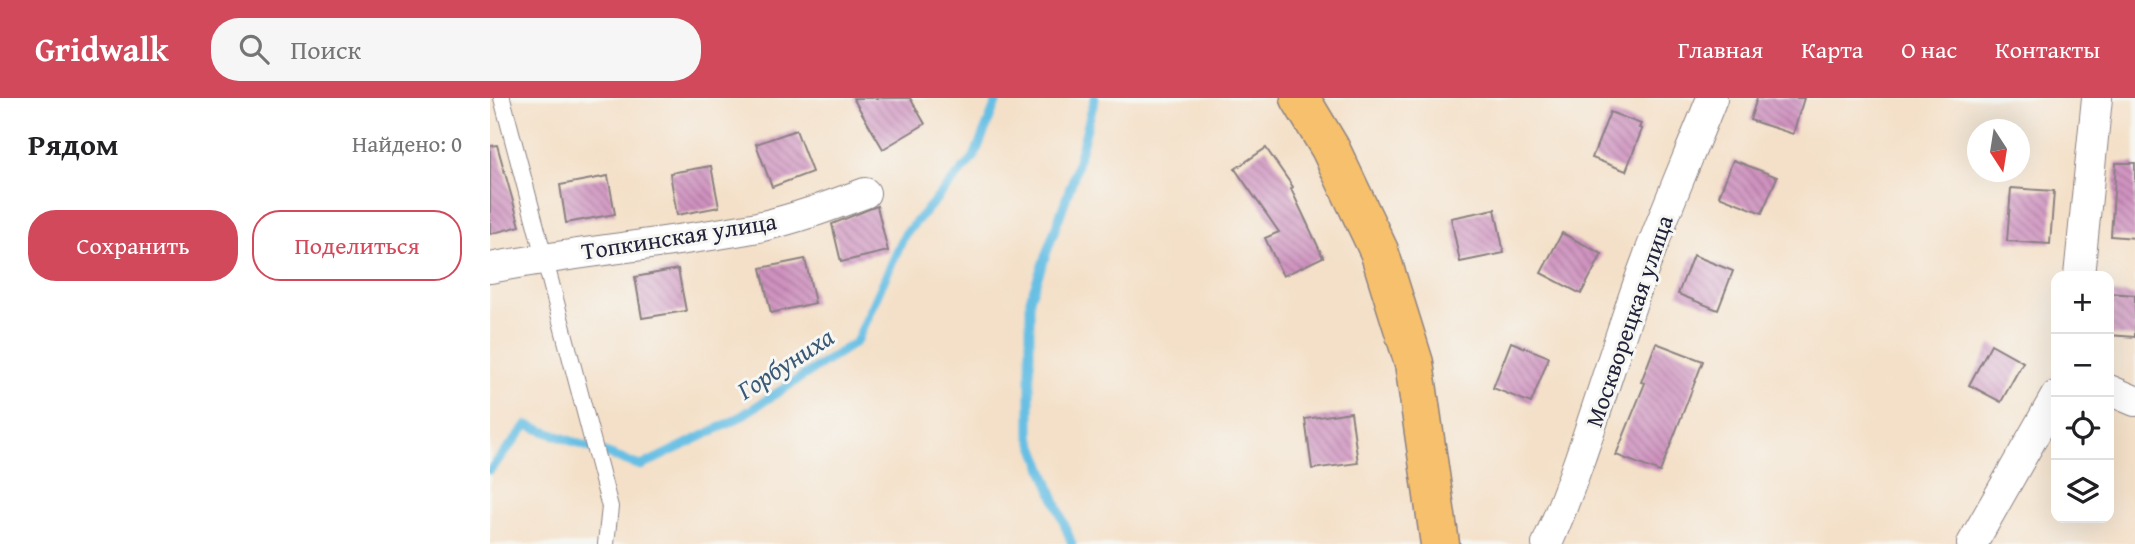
<!DOCTYPE html>
<html lang="ru">
<head>
<meta charset="utf-8">
<style>
  :root { --surface:#fff; --page:#f6f6f6; --text:#202124; --muted:#757577; --line:#e0e0e0; --accent:#d1495b }
  body { margin:0; font-family:"Gentium Book Plus",serif; background:var(--page); color:var(--text) }
  .controls { position:absolute; right:21px; bottom:21px; display:grid; overflow:hidden; border-radius:14px; box-shadow:0 7px 28px #0002 }
  .controls button { width:63px; height:63px; display:grid; place-items:center; padding:0; border:0; border-bottom:2px solid var(--line); background:var(--surface); color:var(--text); font:35px sans-serif }
  .compass { position:absolute; left:1477px; top:21px; width:63px; height:63px; border-radius:50%; background:var(--surface); box-shadow:0 7px 28px #0002; rotate:168deg }
  .list { margin:0; padding:0; list-style:none }
  h2 { display:flex; justify-content:space-between; align-items:center; height:91px; margin:0; padding:0 28px; font-size:30px }
  h2 small { font-size:23px; font-weight:400; color:var(--muted) }
  .actions { display:flex; gap:14px; padding:21px 28px }
  .actions a { flex:1; padding:16px 0; border:2px solid var(--accent); border-radius:28px; text-align:center; font-size:24px; color:var(--accent) }
  .actions .main { background:var(--accent); color:#fff }
  .icon { flex:none; width:38px; height:38px; fill:none; stroke:currentColor; stroke-width:2; stroke-linecap:round; stroke-linejoin:round }
  .map { position:relative; flex:none; width:1645px; height:446px; overflow:hidden }
  header { display:flex; align-items:center; gap:42px; box-sizing:border-box; height:98px; padding:0 35px; background:var(--accent); color:#fff }
  header strong { font-size:33px }
  nav { display:flex; gap:38px; margin-inline-start:auto; font-size:24px }
  .search { width:490px; height:63px; background:var(--page); display:flex; align-items:center; gap:18px; box-sizing:border-box; padding:0 24px; border-radius:28px; color:var(--muted); font-size:26px }
  main { display:flex }
  aside { flex:1; background:var(--surface) }
  .map>svg:first-child { display:block }
</style>
</head>
<body>
<header>
<strong>Gridwalk</strong>
<div class="search"><svg class="icon" aria-label="search" viewBox="0 0 24 24"><circle cx="10" cy="10" r="6"/><path d="M15 15l6 6"/></svg>Поиск</div>
<nav><a>Главная</a><a>Карта</a><a>О нас</a><a>Контакты</a></nav>
</header>
<main>
<aside>
<h2>Рядом<small>Найдено: 0</small></h2>
<ul class="list">
</ul>
<div class="actions"><a class="main">Сохранить</a><a>Поделиться</a></div>
</aside>
<div class="map">
<svg width="1645" height="446" viewBox="0 0 1645 446">
  <defs>
    <pattern id="building-back-hatch" width="6" height="6" patternUnits="userSpaceOnUse" patternTransform="scale(1.75)"><rect width="6" height="6" fill="#cf92bf"/><path d="M-1 5l2 2M0 0l6 6M5-1l2 2" fill="none" stroke="#a8779c"/></pattern>
  </defs>
  <rect width="100%" height="100%" fill="#f6f6f2"/>
  <filter id="ink" filterUnits="userSpaceOnUse"><feTurbulence type="fractalNoise" baseFrequency=".0143" numOctaves="2"/><feDisplacementMap in="SourceGraphic" scale="14" xChannelSelector="R" yChannelSelector="G"/><feConvolveMatrix kernelMatrix="1 2 1 2 8 2 1 2 1" color-interpolation-filters="sRGB"/></filter>
  <filter id="wash" filterUnits="userSpaceOnUse"><feTurbulence type="fractalNoise" baseFrequency=".00686" numOctaves="4" result="noise"/><feDisplacementMap in="SourceGraphic" scale="28" xChannelSelector="R" yChannelSelector="G"/><feGaussianBlur stdDeviation="1.57" result="paint"/><feColorMatrix in="noise" values="0 0 0 0 0 0 0 0 0 0 0 0 0 0 0 0 0 1.4 0 .05"/><feComposite in="paint" operator="in"/></filter>
  <g filter="url(#wash)">
    <rect width="100%" height="100%" fill="#f4e0c8"/>
    <g fill="none" stroke-linecap="round" stroke-linejoin="round">
      <g stroke="#67bfe4" stroke-width="9">
        <polyline points="0,372 37,327 151,368 245,322 366,244 415,136 484,59 508,0"/>
        <polyline points="582,446 540,337 540,201 583,81 605,0"/>
      </g>
    </g>
    <g id="blocks">
      <g fill="url(#building-back-hatch)">
        <polygon points="363,0 420,0 435,26 393,51"/>
        <polygon points="1267,0 1314,0 1303,36 1260,22"/>
        <polygon points="1120,14 1151,26 1149,30 1152,31 1136,73 1102,60"/>
        <polygon points="306,32 322,74 282,89 266,46"/>
        <polygon points="7,47 30,128 0,136 0,48"/>
        <polygon points="776,50 803,89 801,91 833,159 793,178 775,140 789,134 745,71"/>
        <polygon points="1243,62 1287,79 1272,115 1229,98"/>
        <polygon points="1626,65 1645,65 1645,140 1621,138"/>
        <polygon points="221,68 229,109 187,117 180,75"/>
        <polygon points="118,78 125,116 76,125 70,87"/>
        <polygon points="1521,90 1564,93 1560,146 1517,143"/>
        <polygon points="387,108 398,153 351,164 342,126"/>
        <polygon points="1005,111 1014,155 970,164 961,120"/>
        <polygon points="1072,135 1112,156 1091,196 1051,175"/>
        <polygon points="1203,157 1243,173 1228,212 1188,196"/>
        <polygon points="315,161 325,205 281,215 271,170"/>
        <polygon points="188,171 196,213 152,220 145,179"/>
        <polygon points="1619,195 1645,197 1645,239 1619,237"/>
        <polygon points="1021,244 1059,259 1041,305 1003,290"/>
        <polygon points="1166,245 1213,263 1170,374 1126,357 1155,285 1151,284"/>
        <polygon points="1501,246 1533,264 1511,304 1479,287"/>
        <polygon points="861,314 868,365 822,371 815,321"/>
      </g>
    </g>
  </g>
  <g filter="url(#ink)">
    <use href="#blocks" fill-opacity="0" stroke="#8b8182" stroke-width="2"/>
    <g fill="none" stroke-linecap="round" stroke-linejoin="round">
      <defs>
        <polyline id="service" points="12,0 120,409 116,446"/>
        <g id="minor">
          <path d="M0,170C89,153 179,146 268,129C305,121 340,108 375,95"/>
          <polyline points="1589,178 1607,0"/>
          <polyline points="1619,292 1645,303"/>
          <path d="M1057,446C1091,367 1114,285 1142,204C1165,135 1195,68 1222,0"/>
          <polyline points="1482,446 1566,298"/>
        </g>
        <polyline id="primary" points="810,0 840,50 889,153 924,265 950,446"/>
      </defs>
      <use href="#service" stroke="#8b8182" stroke-width="18"/>
      <use href="#minor" stroke="#8b8182" stroke-width="32"/>
      <use href="#primary" stroke="#8b8182" stroke-width="41"/>
      <use href="#service" stroke="#fff" stroke-width="16"/>
      <use href="#minor" stroke="#fff" stroke-width="30"/>
      <use href="#primary" stroke="#f7c06c" stroke-width="38"/>
    </g>
  </g>
  <g text-anchor="middle" dominant-baseline="central" stroke-width="6" stroke-linejoin="round" paint-order="stroke">
    <g font-size="24" fill="#22223b" stroke="#f6f6f2">
      <text transform="translate(189 138) rotate(-9)">Топкинская улица</text>
      <text transform="translate(1139 223) rotate(-71)">Москворецкая улица</text>
    </g>
    <g font-size="26" font-style="italic" fill="#3a5976" stroke="#f6f6f2">
      <text transform="translate(295 265) rotate(-33)">Горбуниха</text>
    </g>
  </g>
</svg>
<div class="controls">
<button>+</button>
<button>−</button>
<button><svg class="icon" aria-label="locate" viewBox="0 0 24 24"><circle cx="12" cy="12" r="6"/><path d="M12 2v4M12 18v4M2 12h4M18 12h4"/></svg></button>
<button><svg class="icon" aria-label="layers" viewBox="0 0 24 24"><path d="M12 4l9 5-9 5-9-5zM3 14l9 5 9-5"/></svg></button>
</div>
<svg class="compass" viewBox="-18 -18 36 36"><path d="M0-13l5 13h-10z" fill="#e53935"/><path d="M0 13l5-13h-10z" fill="#757577"/></svg>
</div>
</main>
</body>
</html>
